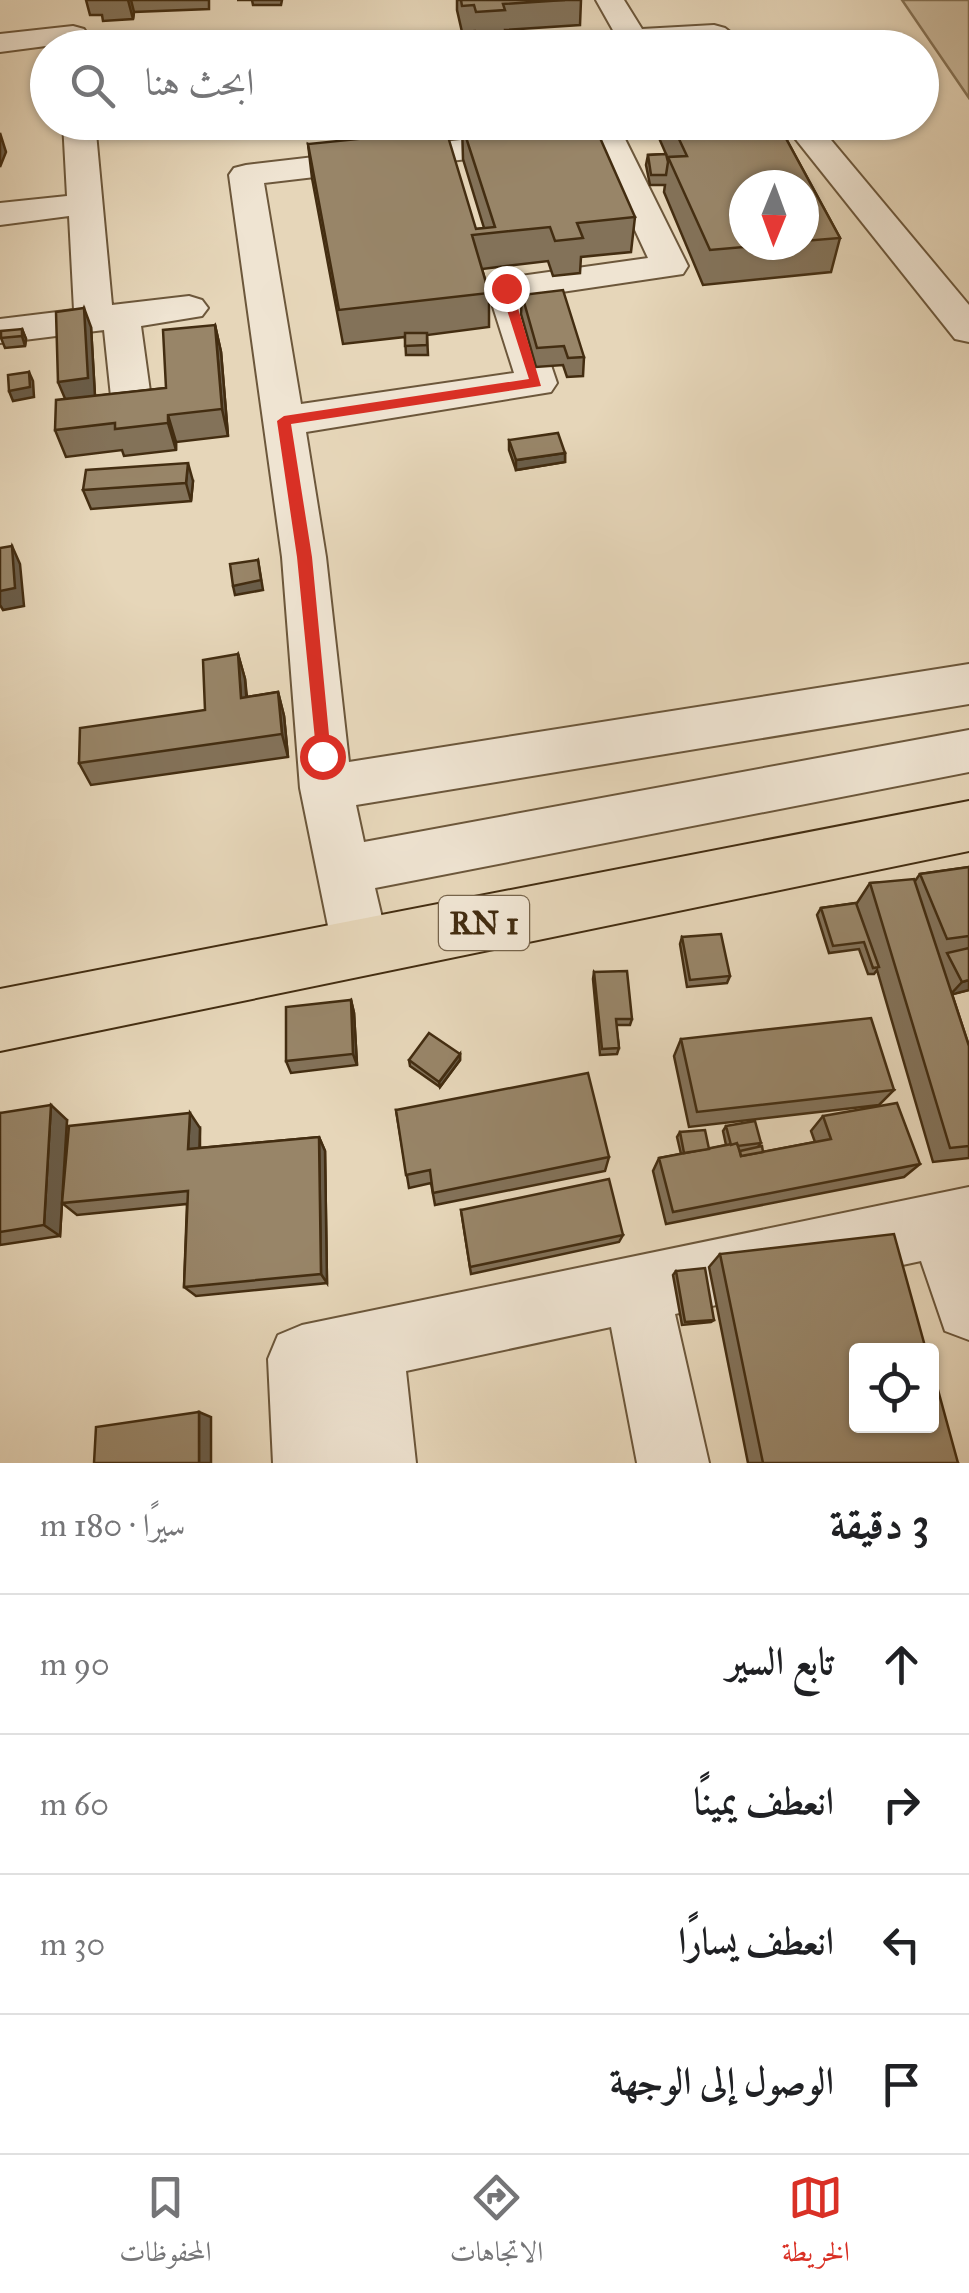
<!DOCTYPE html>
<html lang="ar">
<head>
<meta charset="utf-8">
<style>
  :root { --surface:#fff; --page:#f6f6f6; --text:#202124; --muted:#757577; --line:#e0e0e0; --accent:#d93025 }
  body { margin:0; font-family:"IM FELL Great Primer",Amiri,serif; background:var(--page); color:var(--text); direction:rtl }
  .controls { position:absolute; right:30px; bottom:30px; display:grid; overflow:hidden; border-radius:10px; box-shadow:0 2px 8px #0004 }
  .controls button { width:90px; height:90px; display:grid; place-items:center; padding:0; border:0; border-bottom:2px solid var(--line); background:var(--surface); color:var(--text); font:50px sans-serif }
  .compass { position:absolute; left:729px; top:170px; width:90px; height:90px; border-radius:50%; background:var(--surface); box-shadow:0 2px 8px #0004; rotate:181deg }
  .stop { position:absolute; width:30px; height:30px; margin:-22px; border:8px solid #d93025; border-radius:50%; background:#fff }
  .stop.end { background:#d93025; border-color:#fff; box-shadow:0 2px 10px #0008 }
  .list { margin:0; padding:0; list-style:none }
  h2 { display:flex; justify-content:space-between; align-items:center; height:130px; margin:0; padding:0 40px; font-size:42px }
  h2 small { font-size:32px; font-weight:400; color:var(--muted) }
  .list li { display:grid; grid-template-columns:65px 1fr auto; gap:30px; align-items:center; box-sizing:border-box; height:140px; padding:0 40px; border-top:2px solid var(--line) }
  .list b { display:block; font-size:38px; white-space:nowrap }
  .list em { font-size:32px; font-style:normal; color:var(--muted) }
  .icon { flex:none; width:55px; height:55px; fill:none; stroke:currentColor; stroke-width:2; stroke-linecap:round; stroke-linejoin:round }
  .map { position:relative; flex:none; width:969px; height:1463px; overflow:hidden; direction:ltr }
  .search { position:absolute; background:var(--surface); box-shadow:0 2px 8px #0004; left:30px; right:30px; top:30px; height:110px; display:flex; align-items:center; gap:25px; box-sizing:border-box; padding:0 35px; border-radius:55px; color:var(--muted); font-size:38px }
  .sheet { height:690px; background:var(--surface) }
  nav { display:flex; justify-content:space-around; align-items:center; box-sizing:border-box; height:140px; border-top:2px solid var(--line); background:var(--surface); font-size:28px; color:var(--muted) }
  nav a { display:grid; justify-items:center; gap:5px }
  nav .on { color:var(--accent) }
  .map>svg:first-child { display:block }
</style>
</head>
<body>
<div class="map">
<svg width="969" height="1463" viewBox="0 0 969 1463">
  <rect width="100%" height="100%" fill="#e6d6b9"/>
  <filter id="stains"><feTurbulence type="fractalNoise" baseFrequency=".002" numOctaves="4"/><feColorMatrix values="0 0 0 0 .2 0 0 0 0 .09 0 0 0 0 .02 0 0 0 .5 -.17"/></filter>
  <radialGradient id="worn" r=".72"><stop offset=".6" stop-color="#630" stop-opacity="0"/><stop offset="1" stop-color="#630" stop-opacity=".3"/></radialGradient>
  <polygon fill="#cab99c" stroke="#867356" stroke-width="2.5" points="902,0 969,0 969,98"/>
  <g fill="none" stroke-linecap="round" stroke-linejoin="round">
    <defs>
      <g id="minor">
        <polygon points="596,0 624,0 642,29 714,25 725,28 751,48 715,48 708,43 623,48"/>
        <polygon points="73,26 84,29 88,35 84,41 0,52 0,34"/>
        <polygon points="246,33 257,36 261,42 257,48 181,48 185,42"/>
        <polygon points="63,122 95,122 112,305 189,296 202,300 208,308 202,316 141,326 152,406 146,416 132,420 118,416 112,406 104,330 0,343 0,319 74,310 69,216 0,225 0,203 67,196"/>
        <polygon points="782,122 816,122 969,305 969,342 955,339"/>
        <path d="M606,123L618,126L622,133L688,266L683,274L528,297L557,383L551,392L306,432L326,557L349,762L969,664V704L356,805L364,842L969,730V772L375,888L384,926L376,944L356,952L336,944L328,926L300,788L282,557L229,175L234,168L246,165ZM595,144L648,258L493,280L487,288L514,373L301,404L264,183Z"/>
        <polygon points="969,1187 969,1340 945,1331 921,1261 675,1314 709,1463 637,1463 611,1327 406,1371 416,1463 273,1463 268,1359 278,1335 302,1325"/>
      </g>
      <polygon id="major" points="969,801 969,851 0,1051 0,989"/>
    </defs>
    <use href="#minor" stroke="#6c573b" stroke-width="4"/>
    <use href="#major" stroke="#432d11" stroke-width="4"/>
    <use href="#minor" fill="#efe4d2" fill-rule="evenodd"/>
    <use href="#major" fill="#e6d6b9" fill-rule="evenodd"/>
  </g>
  <g fill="#837259" stroke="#432d11" stroke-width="2.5" fill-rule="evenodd">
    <polygon points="86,0 209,0 209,9 134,12 133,19 103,21 102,15 90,15"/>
    <polygon points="237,0 282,0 281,5 253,5 252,0"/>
    <polygon points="457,0 581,0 580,25 505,30 505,37 476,38 475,31 462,32 457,10"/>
    <polygon points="397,122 415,122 415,129 398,130"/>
    <path d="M648,122H777L840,238L831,272L703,285L664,192L665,185H650L646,165L648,155L666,154L656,131L657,123L648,124ZM804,185V245H744Z"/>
    <polygon points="462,125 635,217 631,252 581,257 580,273 553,276 548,261 482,269 489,293 489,327 427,335 428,355 406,355 405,337 343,344 312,178 308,144 476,229 484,228 463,159"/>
    <polygon points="522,295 584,357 583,376 567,377 563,365 536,367 521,314"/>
    <polygon points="215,325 221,352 228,436 176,442 176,450 124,456 122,450 66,457 55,430 91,327 95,396 166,388"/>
    <polygon points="22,329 26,339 25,346 5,348 1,338"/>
    <polygon points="509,440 565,453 565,462 516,470 509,450"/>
    <polygon points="193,481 191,501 91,509 83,490"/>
    <polygon points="238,654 245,679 247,697 278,692 284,716 288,757 91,785 79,763 205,710"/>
    <polygon points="969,867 969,990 952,994 969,1046 969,1158 933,1162 877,970 874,974 868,974 859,949 829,953 817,915 821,908 857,903 870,883 915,881 920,874"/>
    <polygon points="682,937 730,976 727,983 687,987 680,944"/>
    <polygon points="594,972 632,1019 630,1025 616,1025 619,1048 617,1054 600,1055 593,979"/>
    <polygon points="351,1000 354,1013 357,1065 291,1073 286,1061"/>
    <polygon points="681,1039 894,1090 879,1105 689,1127 674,1056"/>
    <polygon points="460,1054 460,1060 440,1087 410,1066 409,1060"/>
    <polygon points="396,1110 609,1157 605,1171 435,1205 431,1183 409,1188"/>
    <polygon points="0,1113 67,1120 63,1189 200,1128 200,1148 319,1137 325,1151 327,1283 196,1296 184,1287 187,1204 77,1215 62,1203 60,1236 0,1245"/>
    <polygon points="823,1116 920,1164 904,1177 666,1224 653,1171 659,1158 681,1154 677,1137 680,1132 709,1149 726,1145 723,1131 726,1126 761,1143 758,1147 763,1152 815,1142 811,1131"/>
    <polygon points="461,1210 623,1235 619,1242 471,1274"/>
    <polygon points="720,1254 958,1463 748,1463 709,1267"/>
    <polygon points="676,1271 714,1320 711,1322 682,1325 673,1275"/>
  </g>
  <g fill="#6a5d49" stroke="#432d11" stroke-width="2.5">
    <polygon points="128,0 131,0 134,12 133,19"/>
    <polygon points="0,133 6,152 0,167"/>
    <polygon points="84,308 91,327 95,397 66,401 58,382"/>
    <polygon points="215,325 221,352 228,436 222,409"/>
    <polygon points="22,329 26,339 25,346 22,336"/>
    <polygon points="29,372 33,381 34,397 13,401 9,391"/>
    <polygon points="168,415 176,442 176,450 168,423"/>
    <polygon points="565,453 565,462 516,470 516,460"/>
    <polygon points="188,463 193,481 191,501 186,483"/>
    <polygon points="12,546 20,564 24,606 3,610 0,605 0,591"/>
    <polygon points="258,560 263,590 235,595 233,586"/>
    <polygon points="238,654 245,679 248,722 241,698"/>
    <polygon points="278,692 284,716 288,757 282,734"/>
    <polygon points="969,980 969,990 950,995 962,982"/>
    <polygon points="351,1000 354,1013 357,1065 353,1054"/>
    <polygon points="460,1054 460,1060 440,1087 439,1082"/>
    <polygon points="51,1105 67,1120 60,1236 44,1225"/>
    <polygon points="190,1113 200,1128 199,1162 188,1149"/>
    <polygon points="319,1137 325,1151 327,1283 321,1274"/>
    <polygon points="199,1412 211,1417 211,1463 199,1463"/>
  </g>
  <g fill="#988568" stroke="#432d11" stroke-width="2.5">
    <polygon points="461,0 565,0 503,4 505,10 476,12 474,5 462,6"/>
    <polygon points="490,122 593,122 635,217 577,223 583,238 555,241 550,227 472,235 489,293 339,310 308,144 446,130 476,229 495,227 462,125"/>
    <polygon points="671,122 777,122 840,238 804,241 804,185 744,185 744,245 766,245 710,250 668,157 687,156"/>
    <polygon points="666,154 668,162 666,175 651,175 648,155"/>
    <polygon points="563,290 584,357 568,358 564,346 537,348 522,295"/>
    <polygon points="84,308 88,378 58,382 56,312"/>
    <polygon points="215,325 222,409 168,415 168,423 115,429 115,423 55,430 56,400 166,388 163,330"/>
    <polygon points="22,329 22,336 1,338 1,331"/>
    <polygon points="405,333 427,333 427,345 405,346"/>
    <polygon points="29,372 30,387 9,391 8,375"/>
    <polygon points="558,433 565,453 516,460 509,440"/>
    <polygon points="188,463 186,483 83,490 86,470"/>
    <polygon points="12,546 15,588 0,591 0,548"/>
    <polygon points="258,560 261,580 233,586 230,564"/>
    <polygon points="238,654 241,698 278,692 282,734 79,763 80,728 205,710 203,660"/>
    <polygon points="969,867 969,936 947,939 920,874"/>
    <polygon points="914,879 969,1046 969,1146 950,1148 870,883"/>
    <polygon points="856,903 879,967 873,968 864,942 833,946 821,908"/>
    <polygon points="721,934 730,976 690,980 682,937"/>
    <polygon points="969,948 969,980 962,982 947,953"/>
    <polygon points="627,971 632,1019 616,1019 619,1048 602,1049 594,972"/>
    <polygon points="351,1000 353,1054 286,1061 286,1007"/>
    <polygon points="871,1018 894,1090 697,1112 681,1039"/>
    <polygon points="429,1033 460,1054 439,1082 409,1060"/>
    <polygon points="588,1073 609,1157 433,1193 430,1170 406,1175 396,1110"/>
    <polygon points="897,1103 920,1164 673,1212 659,1158 737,1143 741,1156 831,1139 823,1116"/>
    <polygon points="51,1105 44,1225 0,1232 0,1113"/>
    <polygon points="190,1113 188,1149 319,1137 321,1274 184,1287 188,1191 62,1203 69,1126"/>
    <polygon points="755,1121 761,1143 738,1146 737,1143 731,1145 726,1126"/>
    <polygon points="705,1130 709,1149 684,1153 680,1132"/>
    <polygon points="762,1146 763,1152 741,1156 740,1151"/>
    <polygon points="609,1179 623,1235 470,1267 461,1210"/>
    <polygon points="894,1234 926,1350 856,1350 856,1426 932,1426 932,1368 958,1463 763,1463 720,1254"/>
    <polygon points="705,1268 714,1320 685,1322 676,1271"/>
    <polygon points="199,1412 199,1463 94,1463 96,1427"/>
  </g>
  <polygon fill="#d93025" points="506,284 512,288 541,386 291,424 312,557 331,756 328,760 317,760 297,557 277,421 284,416 529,379 500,288"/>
  <g text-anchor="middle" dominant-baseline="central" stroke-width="9" stroke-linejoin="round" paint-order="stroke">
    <rect fill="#efe4d2" stroke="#77644b" stroke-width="2.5" x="439" y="896" width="90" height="54" rx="8"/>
    <g font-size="32" font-weight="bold" fill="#432d11">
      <text x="484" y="923">RN 1</text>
    </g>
  </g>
  <rect width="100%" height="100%" filter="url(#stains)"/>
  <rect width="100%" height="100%" fill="url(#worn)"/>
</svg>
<div class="controls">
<button><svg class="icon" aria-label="locate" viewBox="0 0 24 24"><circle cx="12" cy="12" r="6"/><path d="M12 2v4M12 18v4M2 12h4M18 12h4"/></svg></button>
</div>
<svg class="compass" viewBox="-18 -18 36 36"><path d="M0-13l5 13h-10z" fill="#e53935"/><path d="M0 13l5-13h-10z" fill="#757577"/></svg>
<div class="stop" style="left:322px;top:756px"></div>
<div class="stop end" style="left:506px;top:288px"></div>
<div class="search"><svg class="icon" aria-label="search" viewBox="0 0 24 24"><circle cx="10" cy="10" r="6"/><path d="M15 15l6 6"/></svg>ابحث هنا</div>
</div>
<section class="sheet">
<h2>3 دقيقة<small>سيرًا · 180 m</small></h2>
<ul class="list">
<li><svg class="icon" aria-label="ahead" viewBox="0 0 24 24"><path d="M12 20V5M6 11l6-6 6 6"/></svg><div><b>تابع السير</b></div><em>90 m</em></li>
<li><svg class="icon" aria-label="right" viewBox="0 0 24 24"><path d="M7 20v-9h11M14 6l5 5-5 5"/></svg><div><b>انعطف يمينًا</b></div><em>60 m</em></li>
<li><svg class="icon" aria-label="left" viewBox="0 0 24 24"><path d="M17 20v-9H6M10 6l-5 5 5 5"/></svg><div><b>انعطف يسارًا</b></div><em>30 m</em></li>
<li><svg class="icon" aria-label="arrive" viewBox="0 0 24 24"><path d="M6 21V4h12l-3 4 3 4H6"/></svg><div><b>الوصول إلى الوجهة</b></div></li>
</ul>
</section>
<nav>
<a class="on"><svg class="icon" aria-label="map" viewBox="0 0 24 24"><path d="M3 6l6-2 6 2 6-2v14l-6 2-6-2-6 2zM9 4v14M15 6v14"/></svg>الخريطة</a>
<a><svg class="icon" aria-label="directions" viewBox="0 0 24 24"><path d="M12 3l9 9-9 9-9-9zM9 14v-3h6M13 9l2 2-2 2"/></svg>الاتجاهات</a>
<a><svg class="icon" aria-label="saved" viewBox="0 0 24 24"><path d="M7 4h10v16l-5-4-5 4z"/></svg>المحفوظات</a>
</nav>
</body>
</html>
